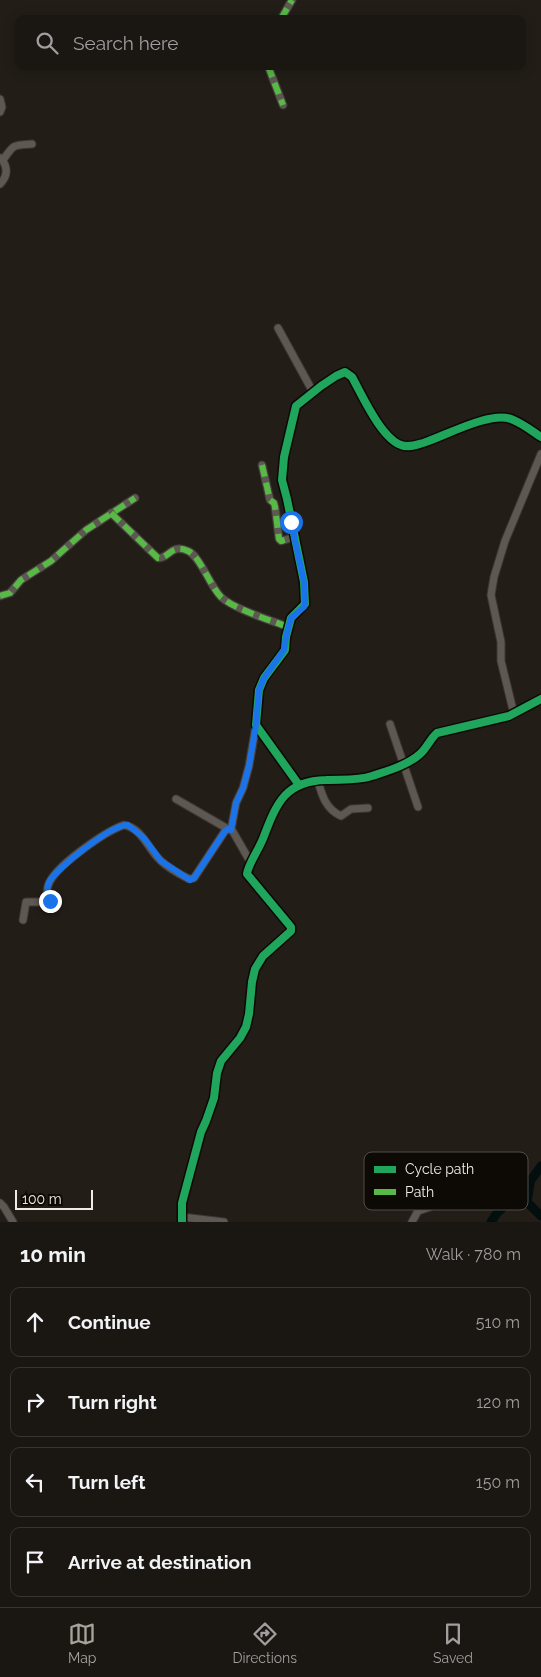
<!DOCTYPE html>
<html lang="en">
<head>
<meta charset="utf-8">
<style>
  :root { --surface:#1a1611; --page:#231f1a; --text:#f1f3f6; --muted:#9f9f9f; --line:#383531; --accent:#a9a39c }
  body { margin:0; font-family:Raleway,sans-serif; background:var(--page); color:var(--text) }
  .scale { position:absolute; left:15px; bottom:12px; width:78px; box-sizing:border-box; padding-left:5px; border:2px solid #f1ebe3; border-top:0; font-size:14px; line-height:18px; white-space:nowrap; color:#f1ebe3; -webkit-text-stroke:4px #0d0905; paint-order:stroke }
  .stop { position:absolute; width:15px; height:15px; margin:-11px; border:4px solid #1a73e8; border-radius:50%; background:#fff }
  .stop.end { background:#1a73e8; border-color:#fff; box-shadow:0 1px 5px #0008 }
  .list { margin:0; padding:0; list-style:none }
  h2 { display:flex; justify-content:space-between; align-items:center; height:65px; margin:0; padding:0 20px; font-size:21px }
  h2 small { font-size:16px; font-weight:400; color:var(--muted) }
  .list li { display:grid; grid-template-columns:32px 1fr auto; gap:15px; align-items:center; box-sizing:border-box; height:70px; margin:0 10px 10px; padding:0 10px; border:1px solid var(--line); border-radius:10px }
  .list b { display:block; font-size:19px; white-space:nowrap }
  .list em { font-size:16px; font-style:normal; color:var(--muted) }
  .icon { flex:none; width:28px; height:28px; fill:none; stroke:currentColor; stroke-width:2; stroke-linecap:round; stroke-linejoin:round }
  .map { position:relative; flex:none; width:541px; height:1222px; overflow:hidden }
  .search { position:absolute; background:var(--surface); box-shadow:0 2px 12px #0003; left:15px; right:15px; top:15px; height:55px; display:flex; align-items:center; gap:12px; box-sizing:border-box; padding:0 18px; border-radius:10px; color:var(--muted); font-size:19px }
  .sheet { height:385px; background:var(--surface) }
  nav { display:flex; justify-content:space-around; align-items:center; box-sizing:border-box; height:70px; border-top:1px solid var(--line); background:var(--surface); font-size:14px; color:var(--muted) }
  nav a { display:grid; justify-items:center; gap:2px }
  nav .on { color:var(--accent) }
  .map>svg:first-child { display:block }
</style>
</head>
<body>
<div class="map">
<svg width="541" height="1222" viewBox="0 0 541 1222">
  <rect width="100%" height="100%" fill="#221d17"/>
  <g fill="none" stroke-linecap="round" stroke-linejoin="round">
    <g stroke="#030e0e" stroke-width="9">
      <polyline points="530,1183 527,1202 541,1216"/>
      <polyline points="491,1222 497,1213 526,1187 541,1166"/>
    </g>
    <defs>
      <g id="minor">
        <polyline points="281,19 292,0"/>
        <polyline points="268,66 283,105"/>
        <polyline points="0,99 2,107 0,112"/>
        <path d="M3,160C14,144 13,145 32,144"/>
        <path d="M0,184C8,176 8,167 1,158"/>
        <polyline points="278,328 313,392"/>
        <polyline points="262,465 270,500 274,503 275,507 279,539 281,541 295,537"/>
        <path d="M111,513L158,558C169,559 171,543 188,551C200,556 210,586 221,597C234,609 270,620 288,627"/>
        <polyline points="0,596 10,593 21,580 51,561 86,530 135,498"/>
        <polyline points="514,714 501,661 501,642 491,595 494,577 505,541 541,454"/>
        <polyline points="390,724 418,807"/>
        <path d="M318,781C322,796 326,809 341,816L351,809L368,808"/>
        <path d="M299,785L256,725L259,690L264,678L285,650L286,637L291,618L305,604L304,582L287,499L282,480L284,457L296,406L321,386L336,376L345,372L352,377C362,395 381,438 401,445C408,448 416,445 423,443C445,436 490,411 511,419C522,423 532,431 541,437"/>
        <polyline points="176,799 228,829"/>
        <polyline points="231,830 236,803 243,788 249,766 256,725"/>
        <path d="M23,920L26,902H50C48,897 46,892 48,886C53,867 106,831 124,825C142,828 148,849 160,860C168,868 179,874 189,879L194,878L225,831L228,829L232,830L251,863"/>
        <polyline points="0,1203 4,1207 13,1222"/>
        <polyline points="182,1217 224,1222"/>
        <path d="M182,1222V1203L201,1132L206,1121L214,1098L217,1073L221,1061L240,1038L246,1027L249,1014L252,982L255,969L263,956L291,931V927L247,874C248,864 260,848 264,836C277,802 286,781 326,780C342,779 357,781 372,776C387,771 408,765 420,754C427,748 430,739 437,733L509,716L541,699"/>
        <polyline points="412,1222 418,1211 430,1207 437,1199 443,1195"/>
      </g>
    </defs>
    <use href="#minor" stroke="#3d3834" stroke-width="9"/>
    <use href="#minor" stroke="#5e5853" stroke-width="7"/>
    <g stroke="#58b947" stroke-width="6" stroke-dasharray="12 6" stroke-linecap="butt">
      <polyline points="281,19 292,0"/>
      <polyline points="268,66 283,105"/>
      <polyline points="262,465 270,500 274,503 275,507 279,539 281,541 295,537"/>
      <path d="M111,513L158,558C169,559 171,543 188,551C200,556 210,586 221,597C234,609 270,620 288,627"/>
      <polyline points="0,596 10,593 21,580 51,561 86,530 135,498"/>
    </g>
    <defs>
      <g id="cycleway">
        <path d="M299,785L256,725L259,690L264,678L285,650L286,637L291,618L305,604L304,582L287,499L282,480L284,457L296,406L321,386L336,376L345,372L352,377C362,395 381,438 401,445C408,448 416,445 423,443C445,436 490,411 511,419C522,423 532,431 541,437"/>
        <path d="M182,1222V1203L201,1132L206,1121L214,1098L217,1073L221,1061L240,1038L246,1027L249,1014L252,982L255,969L263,956L291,931V927L247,874C248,864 260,848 264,836C277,802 286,781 326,780C342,779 357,781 372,776C387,771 408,765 420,754C427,748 430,739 437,733L509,716L541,699"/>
      </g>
    </defs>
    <use href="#cycleway" stroke="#0d0905" stroke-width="11"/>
    <use href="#cycleway" stroke="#20a55d" stroke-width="8"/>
  </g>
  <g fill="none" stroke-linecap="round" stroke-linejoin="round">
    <path stroke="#1a73e8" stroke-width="6" d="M50,901C48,895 46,889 49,882C57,868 112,824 128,825L144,838L161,861L190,880L194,878L225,831L228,829L231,830L236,803L243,788L249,766L256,725L259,690L264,678L284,650L286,637L291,618L304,607L305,604L304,582L291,522"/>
  </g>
  <rect x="364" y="1152" width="164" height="58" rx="8" fill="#0d0905" stroke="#514d48" stroke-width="1"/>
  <rect x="374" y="1166" width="22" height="7" fill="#20a55d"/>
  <rect x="374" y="1189" width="22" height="6" fill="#58b947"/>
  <g font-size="14" fill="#f1ebe3">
    <text x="405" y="1174">Cycle path</text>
    <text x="405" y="1197">Path</text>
  </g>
</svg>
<div class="scale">100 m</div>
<div class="stop" style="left:291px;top:522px"></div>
<div class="stop end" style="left:50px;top:901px"></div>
<div class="search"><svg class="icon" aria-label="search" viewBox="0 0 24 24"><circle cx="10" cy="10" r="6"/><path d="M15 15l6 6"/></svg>Search here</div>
</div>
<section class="sheet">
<h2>10 min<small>Walk · 780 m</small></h2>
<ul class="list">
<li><svg class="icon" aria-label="ahead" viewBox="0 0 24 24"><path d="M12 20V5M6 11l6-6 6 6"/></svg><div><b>Continue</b></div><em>510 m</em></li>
<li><svg class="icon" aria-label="right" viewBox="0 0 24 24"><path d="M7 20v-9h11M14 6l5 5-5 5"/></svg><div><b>Turn right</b></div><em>120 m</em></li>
<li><svg class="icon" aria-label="left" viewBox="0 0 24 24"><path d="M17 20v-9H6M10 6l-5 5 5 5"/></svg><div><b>Turn left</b></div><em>150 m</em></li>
<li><svg class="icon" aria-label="arrive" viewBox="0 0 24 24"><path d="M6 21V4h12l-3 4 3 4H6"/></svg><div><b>Arrive at destination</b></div></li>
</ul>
</section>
<nav>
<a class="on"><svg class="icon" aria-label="map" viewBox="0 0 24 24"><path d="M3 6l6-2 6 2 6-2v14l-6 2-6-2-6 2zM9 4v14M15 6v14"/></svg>Map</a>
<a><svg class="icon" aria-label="directions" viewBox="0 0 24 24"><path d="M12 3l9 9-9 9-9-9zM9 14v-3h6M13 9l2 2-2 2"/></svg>Directions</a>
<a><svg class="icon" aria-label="saved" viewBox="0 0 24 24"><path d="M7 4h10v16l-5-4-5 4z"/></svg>Saved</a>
</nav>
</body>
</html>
